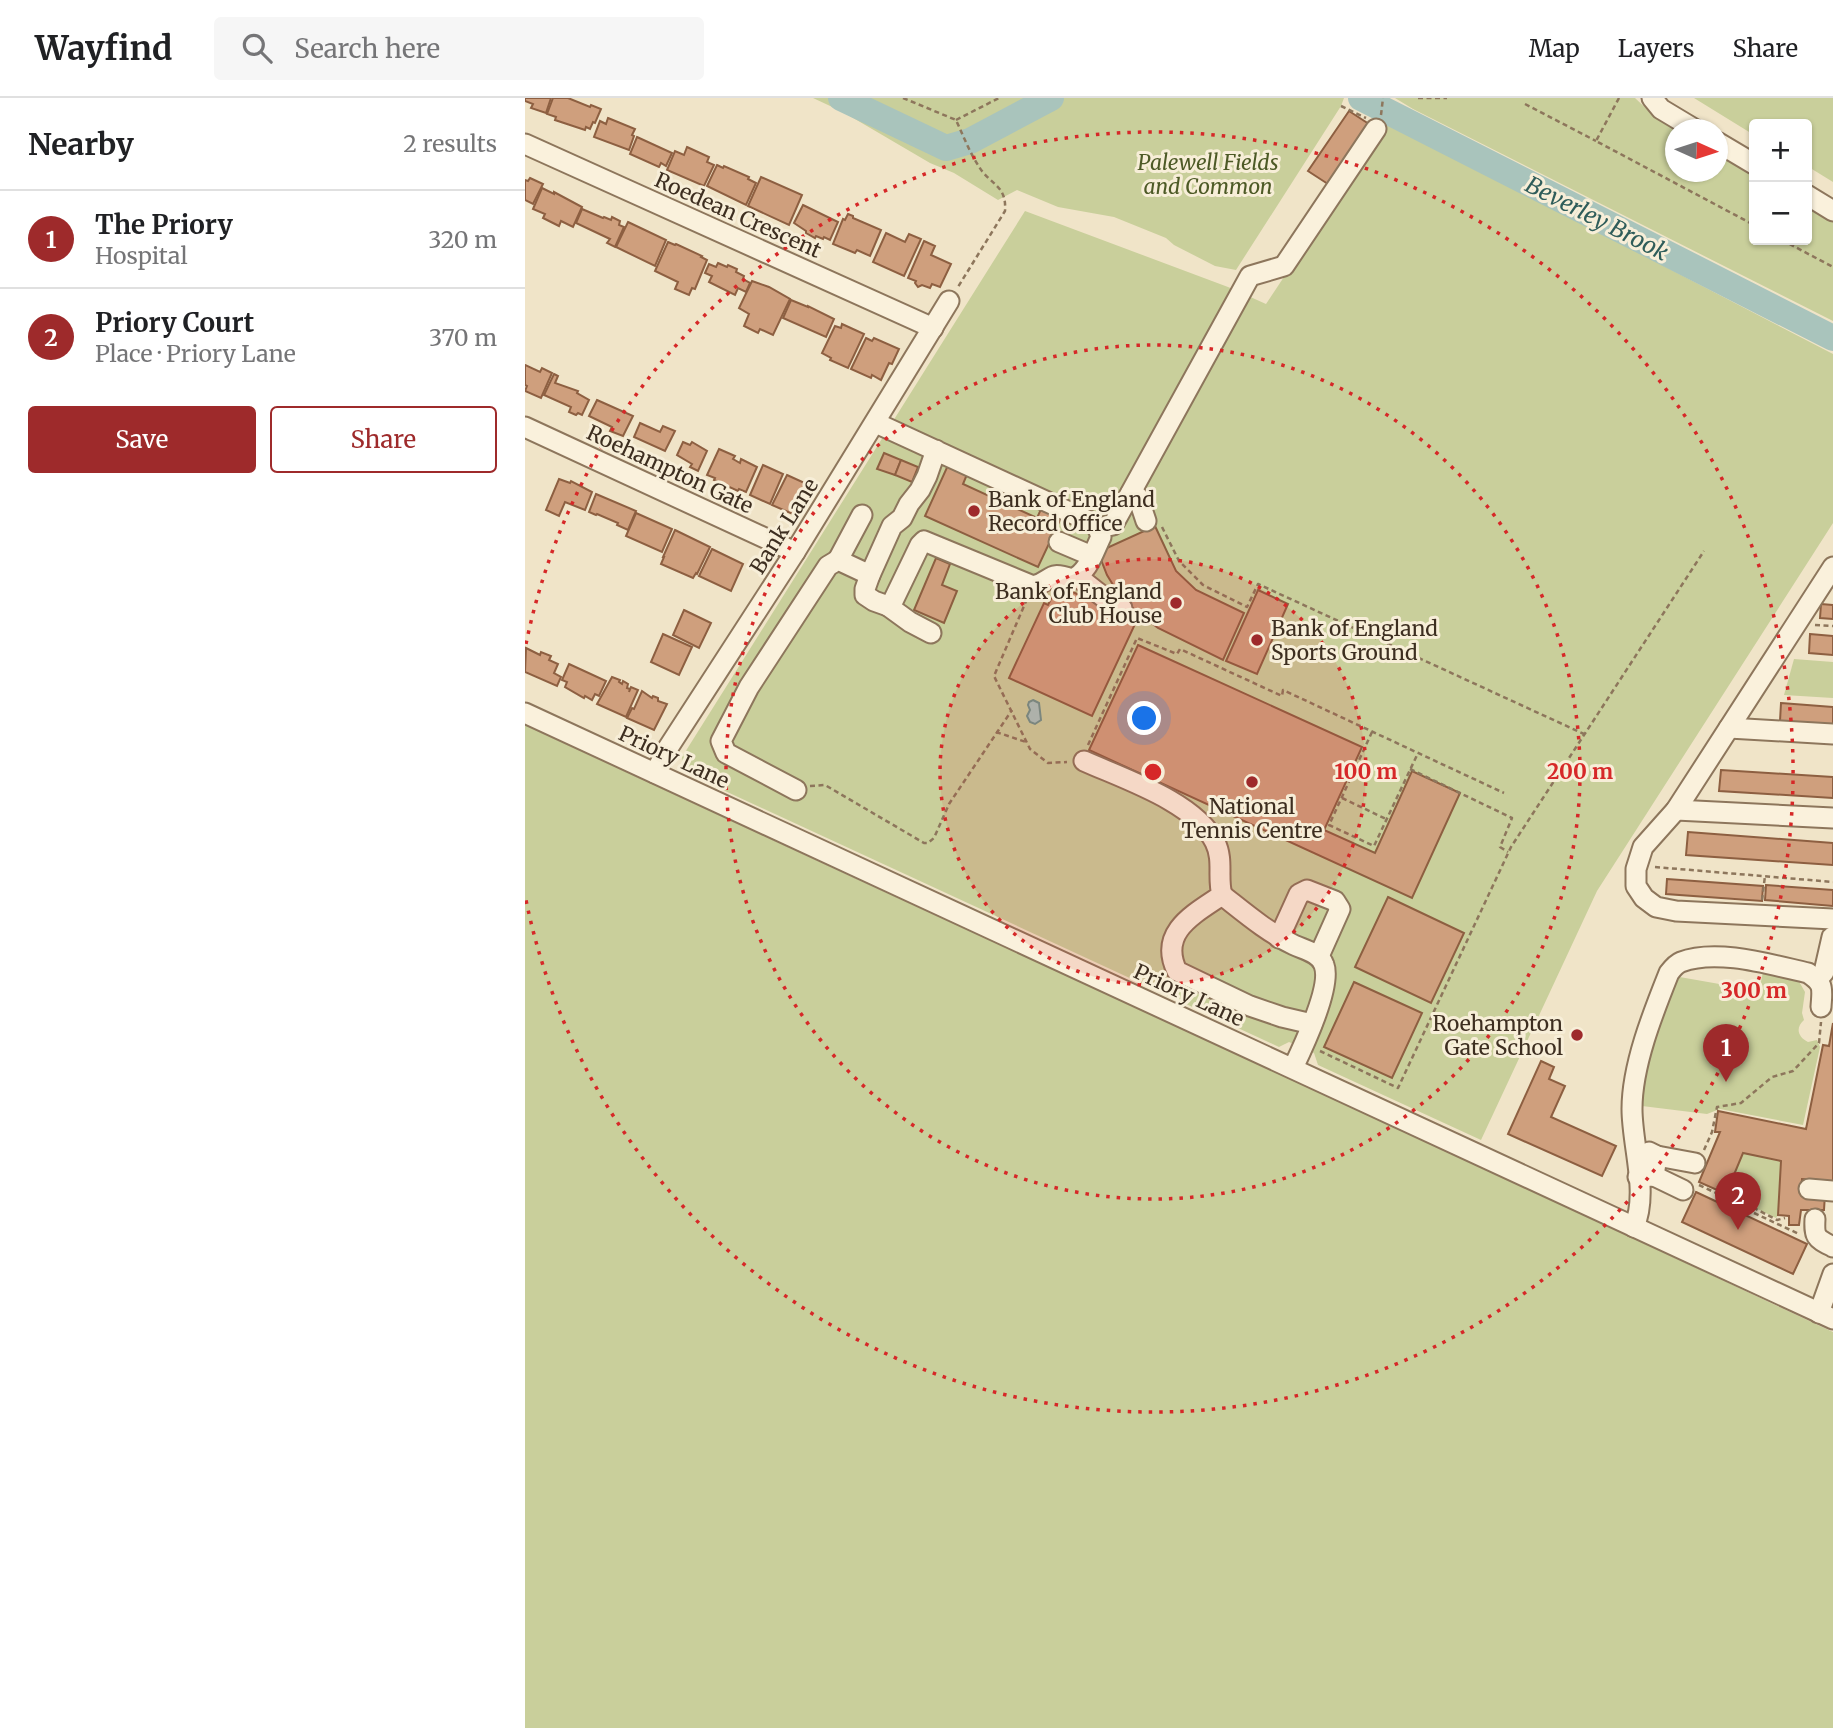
<!DOCTYPE html>
<html lang="en">
<head>
<meta charset="utf-8">
<style>
  :root { --surface:#fff; --page:#f6f6f6; --text:#202124; --muted:#757577; --line:#e0e0e0; --accent:#9e2a2b }
  body { margin:0; font-family:Merriweather,serif; background:var(--page); color:var(--text) }
  .controls { position:absolute; right:21px; top:21px; display:grid; overflow:hidden; border-radius:7px; box-shadow:0 2px 5px #0004 }
  .controls button { width:63px; height:63px; display:grid; place-items:center; padding:0; border:0; border-bottom:2px solid var(--line); background:var(--surface); color:var(--text); font:35px sans-serif }
  .compass { position:absolute; left:1140px; top:21px; width:63px; height:63px; border-radius:50%; background:var(--surface); box-shadow:0 2px 5px #0004; rotate:93deg }
  .you { position:absolute; left:620px; top:621px; width:24px; height:24px; margin:-18px; border:5px solid #fff; border-radius:50%; background:#1a73e8; box-shadow:0 0 0 10px #1a73e833 }
  .badge { display:grid; place-items:center; width:46px; height:46px; border-radius:50%; background:var(--accent); color:#fff; font-size:23px; font-weight:700 }
  .pin { position:absolute; translate:-50% -58px; filter:drop-shadow(0 2px 4px #0008) }
  .pin::after { content:''; position:absolute; top:37px; width:24px; height:21px; background:inherit; clip-path:polygon(0 0,100% 0,50% 100%) }
  .list { margin:0; padding:0; list-style:none }
  h2 { display:flex; justify-content:space-between; align-items:center; height:91px; margin:0; padding:0 28px; font-size:30px }
  h2 small { font-size:23px; font-weight:400; color:var(--muted) }
  .list li { display:grid; grid-template-columns:46px 1fr auto; gap:21px; align-items:center; box-sizing:border-box; height:98px; padding:0 28px; border-top:2px solid var(--line) }
  .list b { display:block; font-size:26px; white-space:nowrap }
  .list p { margin:0; font-size:23px; white-space:nowrap; color:var(--muted) }
  .list em { font-size:23px; font-style:normal; color:var(--muted) }
  .actions { display:flex; gap:14px; padding:21px 28px }
  .actions a { flex:1; padding:16px 0; border:2px solid var(--accent); border-radius:7px; text-align:center; font-size:24px; color:var(--accent) }
  .actions .main { background:var(--accent); color:#fff }
  .icon { flex:none; width:38px; height:38px; fill:none; stroke:currentColor; stroke-width:2; stroke-linecap:round; stroke-linejoin:round }
  .map { position:relative; flex:none; width:1308px; height:1630px; overflow:hidden }
  header { display:flex; align-items:center; gap:42px; box-sizing:border-box; height:98px; padding:0 35px; background:var(--surface); border-bottom:2px solid var(--line) }
  header strong { font-size:33px }
  nav { display:flex; gap:38px; margin-inline-start:auto; font-size:24px }
  .search { width:490px; height:63px; background:var(--page); display:flex; align-items:center; gap:18px; box-sizing:border-box; padding:0 24px; border-radius:7px; color:var(--muted); font-size:26px }
  main { display:flex }
  aside { flex:1; background:var(--surface) }
  .map>svg:first-child { display:block }
</style>
</head>
<body>
<header>
<strong>Wayfind</strong>
<div class="search"><svg class="icon" aria-label="search" viewBox="0 0 24 24"><circle cx="10" cy="10" r="6"/><path d="M15 15l6 6"/></svg>Search here</div>
<nav><a>Map</a><a>Layers</a><a>Share</a></nav>
</header>
<main>
<aside>
<h2>Nearby<small>2 results</small></h2>
<ul class="list">
<li><span class="badge">1</span><div><b>The Priory</b><p>Hospital</p></div><em>320 m</em></li>
<li><span class="badge">2</span><div><b>Priory Court</b><p>Place · Priory Lane</p></div><em>370 m</em></li>
</ul>
<div class="actions"><a class="main">Save</a><a>Share</a></div>
</aside>
<div class="map">
<svg width="1308" height="1630" viewBox="0 0 1308 1630">
  <rect width="100%" height="100%" fill="#f0e4c8"/>
  <g fill="#c9cf9b">
    <polygon points="288,0 819,0 816,8 711,172 690,168 649,147 641,140 589,119 533,109 492,92 473,102 429,75 405,65 318,14"/>
    <polygon points="870,0 1110,0 1129,18 1151,31 1150,74 1192,74 1193,56 1229,78 1229,142 1282,142 1282,109 1308,124 1308,223 888,11"/>
    <polygon points="1169,0 1308,0 1308,84 1282,68 1282,26 1229,26 1229,37"/>
    <polygon points="862,24 1308,256 1308,425 1072,793 956,1042 793,967 789,955 764,944 754,949 159,674 157,659 500,113 703,189 741,206"/>
    <polygon points="1269,561 1308,564 1308,600 1259,597"/>
    <polygon points="0,627 373,800 805,998 1308,1234 1308,1630 0,1630"/>
    <path d="M1238,874L1272,880L1280,894L1277,915L1279,922C1270,930 1273,939 1283,944L1292,942L1295,949L1278,1027L1195,1011L1182,1016L1117,1008C1109,962 1133,919 1149,878L1234,893Z"/>
    <polygon points="1218,1055 1256,1063 1253,1117 1251,1120 1201,1096"/>
  </g>
  <polygon fill="#a9c4bc" stroke="#6f938a" stroke-width="2" points="508,602 514,605 516,622 510,626 505,624 502,618 505,612 503,607 504,604"/>
  <g fill="none" stroke-linecap="round" stroke-linejoin="round">
    <g stroke="#a9c4bc" stroke-width="26">
      <polyline points="316,0 421,50 445,43 526,0"/>
      <polyline points="836,0 1308,240"/>
    </g>
  </g>
  <g fill="#cf9f7d" stroke="#8d5f41" stroke-width="2">
    <polygon points="0,0 26,0 21,15 6,10 8,6 0,3"/>
    <polygon points="28,0 43,0 65,9 66,7 76,11 70,25 68,24 65,31 61,29 60,32 30,22 31,19 22,16"/>
    <polygon points="824,13 847,28 806,88 783,73"/>
    <polygon points="83,20 110,31 107,37 109,38 104,52 69,39 75,23 81,26"/>
    <polygon points="112,39 147,55 141,68 136,65 134,69 105,56"/>
    <polygon points="162,49 184,59 182,64 189,67 179,88 142,72 150,53 159,57"/>
    <polygon points="192,67 198,70 199,68 224,79 223,81 231,85 221,107 182,88"/>
    <polygon points="236,79 277,97 264,127 223,108"/>
    <polygon points="5,80 18,86 8,106 0,102 0,82 3,83"/>
    <polygon points="17,90 29,96 29,94 57,109 48,129 36,123 34,128 18,120 20,116 8,111"/>
    <polygon points="278,107 313,124 305,142 299,139 298,141 291,138 290,140 281,135 281,133 269,125"/>
    <polygon points="57,111 78,120 79,119 86,122 87,119 95,123 94,127 99,129 90,149 82,145 85,141 51,125"/>
    <polygon points="323,116 328,118 328,120 356,132 345,158 332,152 330,155 308,146 318,121 320,122"/>
    <polygon points="103,124 141,142 130,168 91,149"/>
    <polygon points="361,135 380,144 384,136 396,141 379,178 348,164"/>
    <polygon points="399,143 410,148 406,157 426,166 415,189 407,186 405,190 397,187 393,189 390,185 391,183 383,180"/>
    <polygon points="143,144 150,147 151,146 177,158 176,159 182,162 170,191 167,190 164,197 150,191 153,184 130,173"/>
    <polygon points="193,165 202,169 203,167 212,171 211,174 219,178 218,181 225,185 221,194 213,190 210,197 184,184 187,178 180,175 184,166 191,169"/>
    <polygon points="227,183 244,189 265,201 248,237 235,231 233,235 219,228 224,216 214,210"/>
    <polygon points="266,202 283,209 283,208 309,221 301,239 258,220"/>
    <polygon points="317,226 339,236 323,270 305,262 306,260 297,255 310,228 316,230"/>
    <polygon points="341,240 347,243 349,240 374,251 367,266 364,265 356,282 347,277 346,280 326,271"/>
    <polygon points="0,267 15,274 17,270 27,275 16,300 0,293 2,288 0,287"/>
    <polygon points="29,276 33,278 30,285 53,293 52,295 64,302 57,317 53,315 51,317 44,314 46,309 19,297"/>
    <polygon points="72,302 108,318 98,338 85,333 87,329 64,318"/>
    <polygon points="115,325 135,334 138,328 150,333 140,353 109,339"/>
    <polygon points="158,344 165,347 167,344 182,353 173,373 165,369 167,366 152,357"/>
    <polygon points="194,351 210,358 208,361 215,365 216,361 232,369 221,394 214,391 213,393 189,382 190,380 182,377"/>
    <polygon points="359,355 376,362 370,377 352,371"/>
    <polygon points="376,362 393,369 387,384 370,377"/>
    <polygon points="424,365 443,374 438,386 512,420 517,409 537,418 513,469 400,418"/>
    <polygon points="238,367 258,376 245,406 225,397"/>
    <polygon points="262,377 284,387 270,417 247,407"/>
    <polygon points="34,381 45,385 46,383 67,394 60,412 40,404 34,418 21,412"/>
    <polygon points="71,396 111,413 103,432 92,427 93,425 72,416 71,417 64,414"/>
    <polygon points="111,415 147,431 137,454 101,438"/>
    <polygon points="630,428 651,473 671,492 719,515 698,562 633,530 613,515 593,495 582,477 573,454"/>
    <polygon points="150,432 185,449 172,476 171,475 168,480 136,466 139,459 138,459"/>
    <polygon points="187,451 218,466 206,493 174,478"/>
    <polygon points="411,460 425,466 417,487 432,493 419,525 389,512"/>
    <polygon points="533,487 611,524 567,618 484,580 519,505 523,507"/>
    <polygon points="733,492 763,506 732,576 701,563"/>
    <polygon points="1296,506 1308,507 1308,521 1295,520"/>
    <polygon points="159,512 186,525 174,550 148,537"/>
    <polygon points="138,536 167,549 154,577 126,564"/>
    <polygon points="1285,536 1308,538 1308,557 1284,555"/>
    <polygon points="613,547 837,649 799,732 850,755 887,673 935,695 887,800 564,652"/>
    <polygon points="1,550 15,557 16,554 26,558 24,562 33,566 29,575 36,579 32,588 0,574"/>
    <polygon points="44,566 81,583 74,598 70,596 67,602 60,598 59,600 40,589 42,584 37,582"/>
    <polygon points="87,579 95,582 94,584 97,586 98,583 103,586 102,590 105,591 104,594 106,589 113,592 101,619 72,606"/>
    <polygon points="117,593 127,600 128,598 133,600 133,603 142,606 129,632 102,620 107,610 109,611"/>
    <polygon points="1256,605 1308,609 1308,627 1255,623"/>
    <polygon points="1196,672 1308,679 1308,700 1194,693"/>
    <polygon points="1163,734 1308,745 1308,767 1161,757"/>
    <polygon points="1142,781 1238,788 1237,803 1141,796"/>
    <polygon points="1241,787 1308,792 1308,808 1240,802"/>
    <polygon points="863,799 939,835 906,905 830,869"/>
    <polygon points="829,884 897,915 867,980 799,949"/>
    <polygon points="1308,925 1308,1090 1292,1088 1293,1082 1277,1081 1276,1095 1300,1096 1299,1112 1276,1112 1274,1127 1264,1127 1264,1118 1253,1117 1256,1063 1218,1055 1201,1096 1174,1084 1195,1034 1190,1034 1193,1013 1281,1031 1298,947 1304,948"/>
    <polygon points="1016,963 1029,969 1024,981 1040,988 1026,1019 1091,1048 1077,1078 983,1036"/>
    <polygon points="1171,1094 1282,1146 1268,1176 1157,1124"/>
  </g>
  <g fill="none" stroke-linecap="round" stroke-linejoin="round">
    <defs>
      <g id="minor">
        <polyline points="1127,0 1136,11 1171,32"/>
        <polyline points="1192,44 1229,66"/>
        <polyline points="0,46 408,230"/>
        <polyline points="1282,97 1308,113"/>
        <path d="M351,325L566,424L573,430L576,439C569,453 563,475 547,481C521,472 529,483 508,488L399,443L395,447L368,503L363,508L349,503L340,497V491L345,477L367,428L377,420L384,406L395,392L402,378L411,352"/>
        <polyline points="0,329 270,454"/>
        <polyline points="606,395 613,399 621,423"/>
        <polyline points="573,430 588,427 725,178 759,168 851,31"/>
        <polyline points="534,444 567,458"/>
        <polyline points="313,462 337,417"/>
        <polyline points="1308,469 1151,712 1118,749 1111,771 1111,788 1119,800 1131,809 1151,813 1308,821"/>
        <polyline points="553,479 586,505 597,510"/>
        <polyline points="363,508 385,524 406,535"/>
        <polyline points="0,615 1308,1221"/>
        <polyline points="1204,630 1308,636"/>
        <path d="M559,663C599,681 670,704 690,744C699,762 692,780 697,797C669,816 633,834 652,873L725,908L757,919L787,926"/>
        <polyline points="130,675 143,650 270,454 424,203"/>
        <polyline points="271,692 201,655 196,643 224,589 303,468 313,462 345,477"/>
        <polyline points="1151,712 1308,720"/>
        <path d="M697,797C720,815 742,834 769,847C780,852 795,855 799,867C807,888 778,949 768,970"/>
        <polyline points="754,840 774,796 782,792 810,803 815,811 794,858"/>
        <polyline points="1293,881 1299,874 1307,839"/>
        <polyline points="1124,1054 1132,1058 1170,1065"/>
        <polyline points="1129,1078 1158,1092"/>
        <polyline points="1113,1079 1129,1078 1132,1058"/>
        <polyline points="1284,1091 1308,1093"/>
        <path d="M1290,1121C1289,1140 1291,1140 1308,1149"/>
        <path d="M1109,1129C1124,1095 1107,1048 1107,1011C1107,967 1128,915 1144,875C1147,871 1151,866 1156,864C1192,850 1247,867 1283,875C1300,886 1297,891 1296,909"/>
        <polyline points="1294,1215 1308,1176"/>
      </g>
    </defs>
    <use href="#minor" stroke="#8d765c" stroke-width="23"/>
    <g stroke="#8d765c" stroke-width="2.5" stroke-dasharray="5 3.5" stroke-linecap="butt">
      <path d="M378,0L431,22C438,37 444,53 453,67C464,87 482,86 480,113L433,189"/>
      <polyline points="893,0 922,0"/>
      <polyline points="1094,0 1071,43 1229,127"/>
      <polyline points="1000,6 1071,43"/>
      <polyline points="816,8 841,20"/>
      <polyline points="856,17 858,0"/>
      <polyline points="431,22 474,0"/>
      <polyline points="1257,142 1308,169"/>
      <polyline points="637,429 654,463 678,487 722,509 733,486 1059,636"/>
      <polyline points="502,501 469,578 505,651 523,665 542,664"/>
      <polyline points="1290,527 1308,528"/>
      <polyline points="471,634 501,644"/>
      <polyline points="847,634 804,727 849,748 893,655"/>
      <polyline points="563,647 612,540 652,556 655,551 757,598 758,592 979,695"/>
      <polyline points="885,671 987,720 975,749 983,754"/>
      <polyline points="285,688 300,687 399,745 403,745 409,740 424,706 487,612"/>
      <polyline points="817,700 861,721"/>
      <polyline points="1130,769 1308,784"/>
      <polyline points="1237,802 1240,778"/>
      <polyline points="795,953 873,990 986,749 1179,453"/>
      <polyline points="1179,1052 1187,1034 1192,1009 1216,1005 1247,979 1268,973 1294,945 1296,924"/>
      <polyline points="1174,1087 1225,1111 1229,1110 1252,1122 1260,1120"/>
      <polyline points="1229,1115 1274,1136"/>
    </g>
    <use href="#minor" stroke="#faf1dc" stroke-width="19"/>
  </g>
  <circle cx="628" cy="674" r="213" fill="#d62828" fill-opacity=".12"/>
  <g fill="none" stroke="#d62828" stroke-width="3.5" stroke-dasharray="3.5 7">
    <circle cx="628" cy="674" r="213"/>
    <circle cx="628" cy="674" r="427"/>
    <path d="M1 546A640 640 0 1 1 1 802"/>
  </g>
  <g fill="#9e2a2b" stroke="#f7eed8" stroke-width="2.5">
    <circle cx="449" cy="413" r="7"/>
    <circle cx="651" cy="505" r="7"/>
    <circle cx="732" cy="542" r="7"/>
    <circle cx="727" cy="684" r="7"/>
    <circle cx="1052" cy="937" r="7"/>
  </g>
  <g text-anchor="middle" dominant-baseline="central" stroke-width="6" stroke-linejoin="round" paint-order="stroke">
    <g font-size="21" font-style="italic" fill="#4d5a26" stroke="#f7eed8">
      <text x="683" y="64">Palewell Fields<tspan x="683" dy="24">and Common</tspan></text>
    </g>
    <g font-size="21" fill="#3d2e20" stroke="#f7eed8">
      <text transform="translate(213 117) rotate(24)">Roedean Crescent</text>
      <text transform="translate(145 371) rotate(25)">Roehampton Gate</text>
      <text transform="translate(259 428) rotate(-58)">Bank Lane</text>
      <text transform="translate(149 659) rotate(25)">Priory Lane</text>
      <text transform="translate(664 897) rotate(25)">Priory Lane</text>
    </g>
    <g font-size="21" fill="#3d2e20" stroke="#f7eed8" text-anchor="start">
      <text x="463" y="401">Bank of England<tspan x="463" dy="24">Record Office</tspan></text>
      <text x="637" y="493" text-anchor="end">Bank of England<tspan x="637" dy="24">Club House</tspan></text>
      <text x="746" y="530">Bank of England<tspan x="746" dy="24">Sports Ground</tspan></text>
      <text x="727" y="708" text-anchor="middle">National<tspan x="727" dy="24">Tennis Centre</tspan></text>
      <text x="1038" y="925" text-anchor="end">Roehampton<tspan x="1038" dy="24">Gate School</tspan></text>
    </g>
    <g font-size="23" font-style="italic" fill="#2f5d5a" stroke="#f7eed8">
      <text transform="translate(1072 120) rotate(27)">Beverley Brook</text>
    </g>
  </g>
  <circle cx="628" cy="674" r="10" fill="#d62828" stroke="#f7eed8" stroke-width="3.5"/>
  <g font-size="21" text-anchor="middle" font-weight="bold" fill="#d62828" stroke="#f7eed8" stroke-width="6" stroke-linejoin="round" paint-order="stroke">
    <text x="841" y="681">100 m</text>
    <text x="1055" y="681">200 m</text>
    <text x="1229" y="900">300 m</text>
  </g>
</svg>
<div class="controls">
<button>+</button>
<button>−</button>
</div>
<svg class="compass" viewBox="-18 -18 36 36"><path d="M0-13l5 13h-10z" fill="#e53935"/><path d="M0 13l5-13h-10z" fill="#757577"/></svg>
<div class="you"></div>
<div class="pin badge" style="left:1201px;top:984px">1</div>
<div class="pin badge" style="left:1213px;top:1132px">2</div>
</div>
</main>
</body>
</html>
